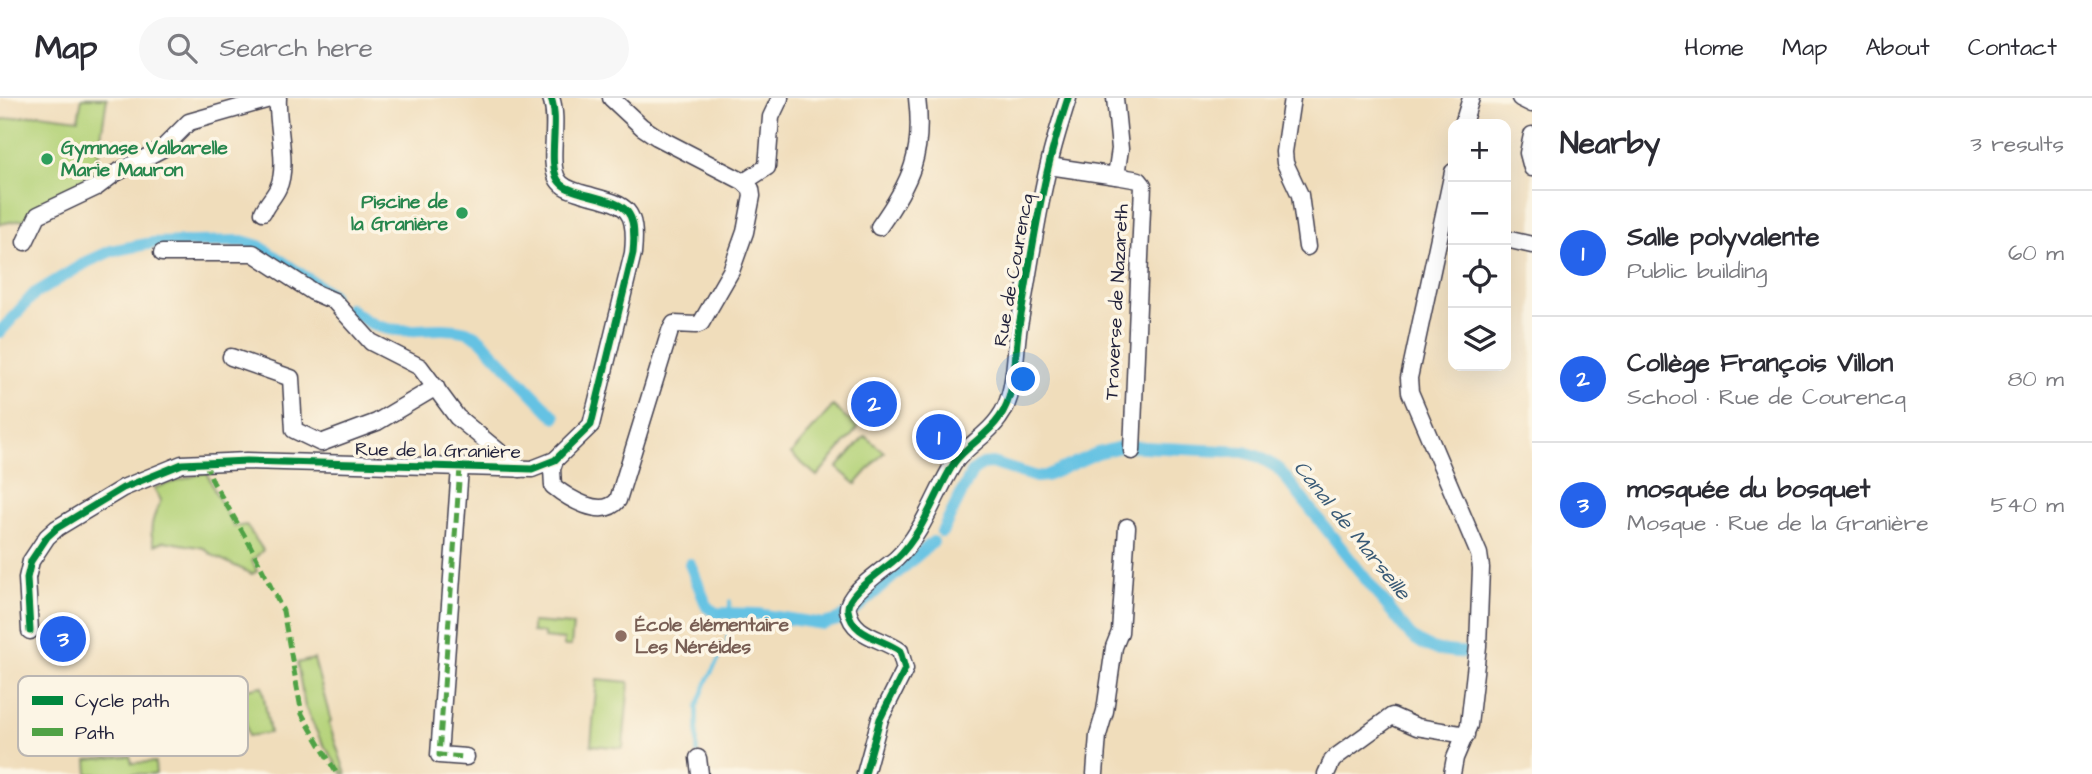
<!DOCTYPE html>
<html lang="en">
<head>
<meta charset="utf-8">
<style>
  :root { --surface:#fff; --page:#f7f7f7; --text:#2b2b33; --muted:#7c7c81; --line:#e1e1e2; --accent:#2563eb }
  body { margin:0; font-family:"Architects Daughter",sans-serif; background:var(--page); color:var(--text) }
  .controls { position:absolute; right:21px; top:21px; display:grid; overflow:hidden; border-radius:14px; box-shadow:0 7px 28px #0002 }
  .controls button { width:63px; height:63px; display:grid; place-items:center; padding:0; border:0; border-bottom:2px solid var(--line); background:var(--surface); color:var(--text); font:35px sans-serif }
  .you { position:absolute; left:1024px; top:282px; width:24px; height:24px; margin:-18px; border:5px solid #fff; border-radius:50%; background:#1a73e8; box-shadow:0 0 0 10px #1a73e833 }
  .badge { display:grid; place-items:center; width:46px; height:46px; border-radius:50%; background:var(--accent); color:#fff; font-size:23px; font-weight:700 }
  .pin { position:absolute; translate:-50% -50%; border:4px solid #fff; box-shadow:0 2px 7px #0006 }
  .list { margin:0; padding:0; list-style:none }
  h2 { display:flex; justify-content:space-between; align-items:center; height:91px; margin:0; padding:0 28px; font-size:30px }
  h2 small { font-size:23px; font-weight:400; color:var(--muted) }
  .list li { display:grid; grid-template-columns:46px 1fr auto; gap:21px; align-items:center; box-sizing:border-box; height:126px; padding:0 28px; border-top:2px solid var(--line) }
  .list b { display:block; font-size:26px; white-space:nowrap }
  .list p { margin:0; font-size:23px; white-space:nowrap; color:var(--muted) }
  .list em { font-size:23px; font-style:normal; color:var(--muted) }
  .icon { flex:none; width:38px; height:38px; fill:none; stroke:currentColor; stroke-width:2; stroke-linecap:round; stroke-linejoin:round }
  .map { position:relative; flex:none; width:1532px; height:676px; overflow:hidden }
  header { display:flex; align-items:center; gap:42px; box-sizing:border-box; height:98px; padding:0 35px; background:var(--surface); border-bottom:2px solid var(--line) }
  header strong { font-size:33px }
  nav { display:flex; gap:38px; margin-inline-start:auto; font-size:24px }
  .search { width:490px; height:63px; background:var(--page); display:flex; align-items:center; gap:18px; box-sizing:border-box; padding:0 24px; border-radius:38px; color:var(--muted); font-size:26px }
  main { display:flex }
  aside { flex:1; background:var(--surface) }
  .map>svg:first-child { display:block }
</style>
</head>
<body>
<header>
<strong>Map</strong>
<div class="search"><svg class="icon" aria-label="search" viewBox="0 0 24 24"><circle cx="10" cy="10" r="6"/><path d="M15 15l6 6"/></svg>Search here</div>
<nav><a>Home</a><a>Map</a><a>About</a><a>Contact</a></nav>
</header>
<main>
<div class="map">
<svg width="1532" height="676" viewBox="0 0 1532 676">
  <rect width="100%" height="100%" fill="#fcf5e5"/>
  <filter id="ink" filterUnits="userSpaceOnUse"><feTurbulence type="fractalNoise" baseFrequency=".0143" numOctaves="2"/><feDisplacementMap in="SourceGraphic" scale="14" xChannelSelector="R" yChannelSelector="G"/><feConvolveMatrix kernelMatrix="1 2 1 2 8 2 1 2 1" color-interpolation-filters="sRGB"/></filter>
  <filter id="wash" filterUnits="userSpaceOnUse"><feTurbulence type="fractalNoise" baseFrequency=".00686" numOctaves="4" result="noise"/><feDisplacementMap in="SourceGraphic" scale="28" xChannelSelector="R" yChannelSelector="G"/><feGaussianBlur stdDeviation="1.57" result="paint"/><feColorMatrix in="noise" values="0 0 0 0 0 0 0 0 0 0 0 0 0 0 0 0 0 1.4 0 .05"/><feComposite in="paint" operator="in"/></filter>
  <g filter="url(#wash)">
    <rect width="100%" height="100%" fill="#f0ddbb"/>
    <g fill="#b5d37a" stroke="#6c7a5a" stroke-width="2">
      <polygon points="82,0 107,0 98,58 92,65 97,83 35,111 26,121 0,126 0,22 40,16 78,21"/>
      <polygon points="833,308 858,330 817,378 791,356"/>
      <polygon points="865,338 884,354 856,386 837,370"/>
      <path d="M207,374L214,392L234,429L246,427L263,452L252,463L257,473L252,476L212,457L204,450L164,443L155,447C147,432 154,417 161,402L154,390Z"/>
      <polygon points="532,524 573,527 571,548 564,548 564,542 544,540 544,535 532,534"/>
      <polygon points="314,561 331,623 329,626 346,676 343,676 320,641 305,609 297,565"/>
      <polygon points="597,581 629,584 623,650 591,647"/>
      <polygon points="262,588 270,635 248,638 240,592"/>
      <polygon points="130,658 132,665 155,664 156,676 88,676 87,662"/>
    </g>
    <g fill="none" stroke-linecap="round" stroke-linejoin="round">
      <polyline stroke="#65c2e3" stroke-width="3.5" points="697,655 697,609 708,581 727,547 730,503"/>
      <g stroke="#65c2e3" stroke-width="12">
        <path d="M349,210C393,249 420,223 468,234L480,241L555,319"/>
        <polyline points="0,234 34,196 87,164 111,153 152,145 242,143 259,148 332,197"/>
        <path d="M942,434L972,374L983,366L992,365L1036,379L1046,378L1097,355L1124,348L1244,354L1257,358L1278,370L1410,537C1431,555 1447,553 1473,555"/>
        <polyline points="690,466 707,509 716,515 757,516 823,526 838,522 857,510 933,444"/>
      </g>
    </g>
  </g>
  <g filter="url(#ink)">
    <g fill="none" stroke-linecap="round" stroke-linejoin="round">
      <defs>
        <g id="minor">
          <polyline points="1292,0 1284,54 1285,65 1300,97 1307,149"/>
          <polyline points="1520,0 1532,6"/>
          <polyline points="1463,26 1471,0"/>
          <polyline points="1532,37 1528,55 1532,70"/>
          <polyline points="1049,68 1116,78 1120,51 1115,0"/>
          <polyline points="1116,78 1139,82 1143,87 1132,353"/>
          <polyline points="744,84 767,69 771,19 780,0"/>
          <path d="M263,114C267,105 274,99 278,90C289,68 276,23 278,0"/>
          <path d="M879,129C911,84 924,55 917,0"/>
          <polyline points="1506,141 1532,147"/>
          <polyline points="25,144 38,117 97,89 114,76 162,51 189,24 273,0"/>
          <polyline points="162,155 253,155 313,194 334,203 371,244 420,269 457,319 520,371"/>
          <polyline points="231,259 291,280 294,332 321,345 377,324 436,289"/>
          <path d="M555,362L552,371L553,388C568,400 602,422 618,402L670,233L674,226L696,227L701,225L731,173L745,134L752,98L751,91L744,84L657,39L642,29L611,0"/>
          <polyline points="460,370 439,657 466,659"/>
          <path d="M30,533L27,480L31,463L47,439L57,430L123,390L182,366L247,363L532,371L555,362L591,327L633,155C638,105 623,107 581,95C572,92 563,90 558,82C547,64 560,23 551,0"/>
          <polyline points="698,660 700,676"/>
          <path d="M865,676L880,621L905,571L900,553C882,540 852,538 848,512C845,496 884,472 897,460C923,435 935,396 954,365C966,348 987,338 999,320C1017,296 1014,257 1019,228C1029,174 1036,119 1049,66C1054,44 1061,22 1068,0"/>
          <polyline points="1095,676 1098,637 1105,613 1114,549 1120,534 1127,429"/>
          <polyline points="1326,676 1332,663 1337,658 1392,618 1417,629 1466,637"/>
          <polyline points="1452,676 1455,660 1469,627 1478,548 1481,470 1479,456 1410,294 1409,280 1453,74"/>
        </g>
      </defs>
      <use href="#minor" stroke="#413e4e" stroke-width="19"/>
      <use href="#minor" stroke="#fff" stroke-width="16"/>
      <g stroke="#50a245" stroke-width="5" stroke-dasharray="10 5" stroke-linecap="butt">
        <polyline points="205,364 213,384 249,445 283,513 302,616 337,676"/>
        <polyline points="460,370 439,657 466,659"/>
      </g>
      <defs>
        <g id="cycleway">
          <path d="M30,533L27,480L31,463L47,439L57,430L123,390L182,366L247,363L532,371L555,362L591,327L633,155C638,105 623,107 581,95C572,92 563,90 558,82C547,64 560,23 551,0"/>
          <path d="M865,676L880,621L905,571L900,553C882,540 852,538 848,512C845,496 884,472 897,460C923,435 935,396 954,365C966,348 987,338 999,320C1017,296 1014,257 1019,228C1029,174 1036,119 1049,66C1054,44 1061,22 1068,0"/>
        </g>
      </defs>
      <use href="#cycleway" stroke="#fcf5e5" stroke-width="11"/>
      <use href="#cycleway" stroke="#00873e" stroke-width="7"/>
    </g>
  </g>
  <g fill="#2e9e5b" stroke="#fcf5e5" stroke-width="2.5">
    <circle cx="47" cy="61" r="7"/>
    <circle cx="462" cy="115" r="7"/>
  </g>
  <circle fill="#8d6e63" stroke="#fcf5e5" stroke-width="2.5" cx="621" cy="538" r="7"/>
  <g text-anchor="middle" dominant-baseline="central" stroke-width="7" stroke-linejoin="round" paint-order="stroke">
    <g font-size="19" font-weight="bold" fill="#27864d" stroke="#fcf5e5" text-anchor="start">
      <text x="61" y="50">Gymnase Valbarelle<tspan x="61" dy="22">Marie Mauron</tspan></text>
      <text x="448" y="104" text-anchor="end">Piscine de<tspan x="448" dy="22">la Granière</tspan></text>
    </g>
    <g font-size="19" fill="#22223b" stroke="#fcf5e5">
      <text transform="translate(1014 172) rotate(-80)">Rue de Courencq</text>
      <text transform="translate(1117 204) rotate(-87)">Traverse de Nazareth</text>
      <text transform="translate(438 353) rotate(1)">Rue de la Granière</text>
    </g>
    <g font-size="19" font-weight="bold" fill="#785e54" stroke="#fcf5e5" text-anchor="start">
      <text x="635" y="527">École élémentaire<tspan x="635" dy="22">Les Néréides</tspan></text>
    </g>
    <g font-size="21" font-style="italic" fill="#395a76" stroke="#fcf5e5">
      <text transform="translate(1352 432) rotate(51)">Canal de Marseille</text>
    </g>
  </g>
  <rect x="18" y="578" width="230" height="80" rx="10" fill="#fcf5e5" stroke="#bbb6b2" stroke-width="2"/>
  <rect x="32" y="598" width="31" height="9" fill="#00873e"/>
  <rect x="32" y="630" width="31" height="8" fill="#50a245"/>
  <g font-size="19" fill="#22223b">
    <text x="75" y="609">Cycle path</text>
    <text x="75" y="641">Path</text>
  </g>
</svg>
<div class="controls">
<button>+</button>
<button>−</button>
<button><svg class="icon" aria-label="locate" viewBox="0 0 24 24"><circle cx="12" cy="12" r="6"/><path d="M12 2v4M12 18v4M2 12h4M18 12h4"/></svg></button>
<button><svg class="icon" aria-label="layers" viewBox="0 0 24 24"><path d="M12 4l9 5-9 5-9-5zM3 14l9 5 9-5"/></svg></button>
</div>
<div class="you"></div>
<div class="pin badge" style="left:939px;top:339px">1</div>
<div class="pin badge" style="left:874px;top:306px">2</div>
<div class="pin badge" style="left:63px;top:541px">3</div>
</div>
<aside>
<h2>Nearby<small>3 results</small></h2>
<ul class="list">
<li><span class="badge">1</span><div><b>Salle polyvalente</b><p>Public building</p></div><em>60 m</em></li>
<li><span class="badge">2</span><div><b>Collège François Villon</b><p>School · Rue de Courencq</p></div><em>80 m</em></li>
<li><span class="badge">3</span><div><b>mosquée du bosquet</b><p>Mosque · Rue de la Granière</p></div><em>540 m</em></li>
</ul>
</aside>
</main>
</body>
</html>
